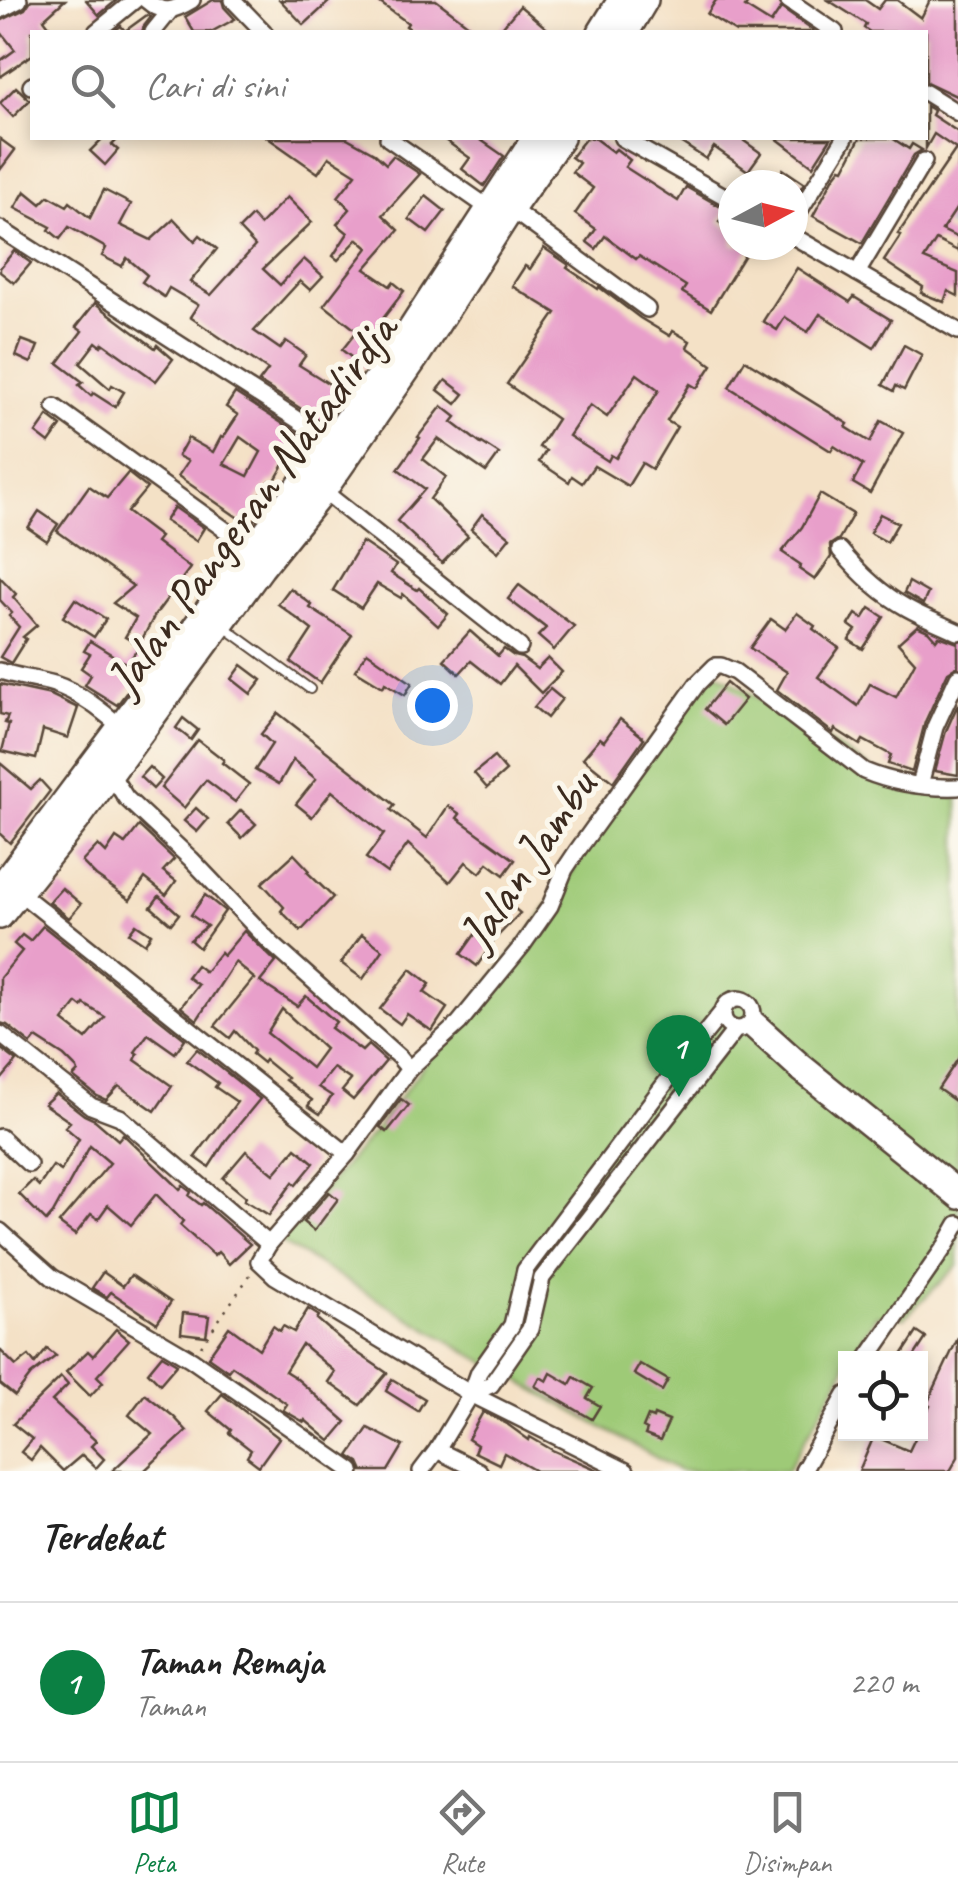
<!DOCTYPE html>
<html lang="id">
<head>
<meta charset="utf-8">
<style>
  :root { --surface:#fff; --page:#f2f2f2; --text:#222; --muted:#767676; --line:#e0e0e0; --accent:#0b8043 }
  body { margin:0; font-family:Caveat,sans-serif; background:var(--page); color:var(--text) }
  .controls { position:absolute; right:30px; bottom:30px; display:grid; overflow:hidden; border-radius:0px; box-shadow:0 5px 15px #0003 }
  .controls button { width:90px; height:90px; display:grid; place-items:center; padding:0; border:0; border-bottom:2px solid var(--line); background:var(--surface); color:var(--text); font:50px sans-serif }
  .compass { position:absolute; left:718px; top:170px; width:90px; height:90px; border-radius:50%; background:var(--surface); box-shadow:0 5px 15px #0003; rotate:83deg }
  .you { position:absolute; left:432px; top:705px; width:35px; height:35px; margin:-25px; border:8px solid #fff; border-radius:50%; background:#1a73e8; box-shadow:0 0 0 15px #1a73e833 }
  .badge { display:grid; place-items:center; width:65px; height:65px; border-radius:50%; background:var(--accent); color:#fff; font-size:32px; font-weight:700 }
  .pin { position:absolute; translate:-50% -82px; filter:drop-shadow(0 2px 5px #0008) }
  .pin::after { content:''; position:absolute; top:52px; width:35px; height:30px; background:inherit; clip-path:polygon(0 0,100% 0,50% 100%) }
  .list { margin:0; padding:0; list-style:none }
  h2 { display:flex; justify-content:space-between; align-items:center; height:130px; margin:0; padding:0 40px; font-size:42px }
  h2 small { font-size:32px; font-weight:400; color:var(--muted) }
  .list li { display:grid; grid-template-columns:65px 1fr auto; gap:30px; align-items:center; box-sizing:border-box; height:160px; padding:0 40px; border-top:2px solid var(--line) }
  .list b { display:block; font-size:38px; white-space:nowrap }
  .list p { margin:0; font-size:32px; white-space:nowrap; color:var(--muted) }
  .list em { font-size:32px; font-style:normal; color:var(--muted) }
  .icon { flex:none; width:55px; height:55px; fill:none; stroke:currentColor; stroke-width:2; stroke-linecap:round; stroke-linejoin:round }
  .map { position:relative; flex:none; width:958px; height:1471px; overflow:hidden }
  .search { position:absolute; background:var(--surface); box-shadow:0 5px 15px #0003; left:30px; right:30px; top:30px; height:110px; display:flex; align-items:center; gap:25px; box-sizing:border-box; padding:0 35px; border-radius:0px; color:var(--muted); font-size:38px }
  .sheet { height:290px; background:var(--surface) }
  nav { display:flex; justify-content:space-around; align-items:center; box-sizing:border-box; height:140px; border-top:2px solid var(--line); background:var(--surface); font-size:28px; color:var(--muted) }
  nav a { display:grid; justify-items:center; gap:5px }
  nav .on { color:var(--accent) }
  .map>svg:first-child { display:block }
</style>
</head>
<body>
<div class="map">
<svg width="958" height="1471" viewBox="0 0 958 1471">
  <rect width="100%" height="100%" fill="#fbf7ec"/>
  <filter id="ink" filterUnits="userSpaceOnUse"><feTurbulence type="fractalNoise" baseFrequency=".01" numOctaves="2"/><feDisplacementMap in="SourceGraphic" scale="20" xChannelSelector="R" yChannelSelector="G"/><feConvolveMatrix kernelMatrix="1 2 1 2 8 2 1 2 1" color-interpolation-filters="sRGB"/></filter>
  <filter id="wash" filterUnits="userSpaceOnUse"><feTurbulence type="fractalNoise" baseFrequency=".0048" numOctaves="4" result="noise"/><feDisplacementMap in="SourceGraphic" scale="40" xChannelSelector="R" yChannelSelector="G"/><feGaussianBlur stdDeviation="2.25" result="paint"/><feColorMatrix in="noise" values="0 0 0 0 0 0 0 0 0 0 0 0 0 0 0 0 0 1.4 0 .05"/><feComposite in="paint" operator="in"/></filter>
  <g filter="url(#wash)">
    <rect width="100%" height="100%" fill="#f4e1c6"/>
    <polygon fill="#9eca77" stroke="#6c7a4a" stroke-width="2.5" points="716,672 877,772 958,784 958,1265 904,1318 876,1315 851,1358 846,1358 845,1369 787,1471 680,1471 476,1357 279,1241 376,1129 424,1065 534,926 581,859 635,757"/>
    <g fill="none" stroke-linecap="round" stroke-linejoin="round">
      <polyline stroke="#51a4cc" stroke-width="4" points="950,225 958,211"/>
    </g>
    <g id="blocks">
      <g fill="#e89fca" fill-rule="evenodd">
        <polygon points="31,0 65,0 44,19 54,32 32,32 32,55 0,77 0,61 15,50 0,31 0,21 25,9"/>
        <polygon points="86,0 117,0 99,15"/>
        <polygon points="213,0 222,0 224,7 235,19 211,32 194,32 185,17"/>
        <polygon points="280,0 331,0 304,25"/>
        <polygon points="376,0 436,0 478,32 414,32 406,26 408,23"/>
        <polygon points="716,0 750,0 745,7 771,23 781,8 815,32 736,32 707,14"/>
        <polygon points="828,0 865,0 878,9 885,0 897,0 921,18 930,0 958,0 958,97 926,82 926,32 870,32 864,28 866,24"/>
        <polygon points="520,6 551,32 498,32"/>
        <polygon points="147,15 151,17 144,26 142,32 113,32 121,26 125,31"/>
        <polygon points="16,87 30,100 13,117 0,103"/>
        <polygon points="926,106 934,111 932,115 958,132 958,206 942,230 958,238 958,251 936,240 924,259 958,273 958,296 948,291 944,302 921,293 923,287 884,261 901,235 898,234 956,149 934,134 926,148"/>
        <polygon points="103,138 119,138 112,145 118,150 105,165 90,151"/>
        <polygon points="268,138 347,138 374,153 386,164 393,156 420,174 383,215 399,230 365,269 390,286 393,282 404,291 378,325 388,330 377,351 365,368 342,350 357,331 324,305 368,248 358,239 338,260 333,256 348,233 337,224 350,209 338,197 356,174 329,157 318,173"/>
        <polygon points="442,138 478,138 504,156 484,186 462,169 470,158"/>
        <polygon points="586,138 594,138 613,152 616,149 630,160 625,167 678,201 686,187 726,210 719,222 733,231 733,245 751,245 711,310 682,292 686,286 639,256 636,259 605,236 596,249 587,242 596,229 575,214 593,188 572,172 579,163 571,157"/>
        <polygon points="674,138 740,138 761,153 748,171 714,147 706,159"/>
        <polygon points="776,138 831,138 813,166"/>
        <polygon points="860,138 892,138 909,149 912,144 922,150 914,155 862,243 813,216 834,177 841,168 844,169"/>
        <polygon points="0,139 15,150 0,170"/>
        <polygon points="783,169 804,183 799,191 793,185 778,178"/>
        <polygon points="104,190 131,204 120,225 151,240 174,219 195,241 200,235 217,249 190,282 211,295 255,246 239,229 252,216 260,225 287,197 312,222 263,269 280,285 304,259 323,276 310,290 300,281 254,331 280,349 286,341 306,355 299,365 339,390 327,407 333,411 325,424 259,382 268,370 190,317 198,305 169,288 164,297 142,282 147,275 127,258 122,266 102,256 106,248 69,227 60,239 49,230 51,227 15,208 25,191 41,204 49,196 67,206 70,202 90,218"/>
        <polygon points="426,196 445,211 428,233 409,219"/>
        <path d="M544,248L569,265L567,268L598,289L599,287L640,318L670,336L673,331L690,341L687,347L712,365L697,388L690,384L667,421L677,427L652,469L642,463L628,486L594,466L582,483L572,476L569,482L539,462L546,451L539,447L557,419L507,384L556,313L512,286L525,266L530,269ZM637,374L659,390L616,458L611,455L608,461L569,436L590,405L607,417Z"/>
        <polygon points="14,251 31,263 14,283 0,272 0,268"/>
        <polygon points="797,268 850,302 854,297 891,320 874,348 820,314 808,332 785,317 777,330 763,321"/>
        <polygon points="95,303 155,348 157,345 173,359 156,381 103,343 101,346 96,342 80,363 110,389 112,385 124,392 115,407 93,393 91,396 79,385 83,382 58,363 82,331 76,327"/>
        <polygon points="22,340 38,346 31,363 16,356"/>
        <polygon points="904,345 922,355 904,390 896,386 894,391 883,385"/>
        <polygon points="745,360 848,424 846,427 870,442 881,421 903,433 870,493 853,483 863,465 834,446 831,451 729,387"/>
        <polygon points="446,380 464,394 456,404 438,390"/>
        <path d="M235,393L305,438L298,450L294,447L274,482L270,481L255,502L263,508L250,526L178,476L188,461L178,456L188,438L213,452L221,437L223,438L238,415L226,407ZM240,437L261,452L248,476L224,464Z"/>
        <polygon points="442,406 456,417 452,422 481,444 482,443 499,454 486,472 438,439 423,459 446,477 430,499 468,536 442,563 397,521 425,489 398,469 420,438 418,437"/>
        <polygon points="48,416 61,426 49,443 36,433"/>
        <polygon points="128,473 147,488 127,512 160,537 156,542 190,568 155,615 139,645 125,637 136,618 113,603 133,586 57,531 89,486 107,498"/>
        <polygon points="820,494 853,514 839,539 830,545 831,557 815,580 799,569 801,565 782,552 802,527"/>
        <polygon points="174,507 204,528 196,541 165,521"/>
        <polygon points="39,511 58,524 47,541 28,528"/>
        <polygon points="482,514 510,537 498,552 471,529"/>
        <polygon points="880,514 898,523 887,542 870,533"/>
        <polygon points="362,542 396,565 391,573 417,590 419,588 448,614 438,626 403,594 401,598 377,584 361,608 333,590"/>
        <polygon points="0,577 16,594 13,597 37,625 23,637 26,639 11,663 0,657 19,627 9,616 12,613 0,600"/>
        <polygon points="909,582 928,593 923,604 904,593"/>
        <polygon points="519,585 574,626 554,650 538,636 546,628 508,599"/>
        <polygon points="290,588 312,605 310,608 352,635 320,683 291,662 312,630 278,604"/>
        <polygon points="75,599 106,619 94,637 63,617"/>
        <polygon points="870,608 884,617 863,649 849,640 856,630 849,625 856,614 863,619"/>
        <polygon points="797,613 815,626 813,629 839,648 818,677 858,706 870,684 896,697 915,662 898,643 917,626 928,631 936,640 939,636 958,643 958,666 948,672 925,722 912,772 888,764 891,755 863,740 860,745 835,729 833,733 777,690 787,672 750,648 771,619 785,629"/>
        <polygon points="470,631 498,656 504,649 514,656 522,658 537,669 548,658 562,672 541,693 514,666 500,684 471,661 459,674 444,660"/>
        <polygon points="90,641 127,664 139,647 153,657 117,705 85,685 91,675 81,668 90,654 84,651"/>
        <polygon points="367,652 412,683 405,695 385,683 383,687 355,670"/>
        <polygon points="242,665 262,680 251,694 232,679"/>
        <polygon points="726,683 745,699 724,725 705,709"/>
        <polygon points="0,684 51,695 78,708 68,738 43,730 36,759 2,751 9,724 5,723 8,716 0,714"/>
        <polygon points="550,689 562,699 547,718 534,707"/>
        <polygon points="958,704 958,775 935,771 946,731"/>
        <polygon points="278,713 395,805 391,810 427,838 448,806 460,814 457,818 515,860 504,875 488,863 480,873 466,862 450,882 408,844 387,873 366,858 384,834 332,791 312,817 296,804 316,779 293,760 279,784 255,770 272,744 261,734"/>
        <polygon points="183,718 198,730 191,740 176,728"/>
        <polygon points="620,719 644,738 613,782 583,758 600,738 604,741"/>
        <polygon points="198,740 224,760 222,763 249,784 235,802 206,780 184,808 161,788"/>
        <polygon points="494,757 506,771 487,788 474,773"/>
        <polygon points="0,763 31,789 40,780 50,791 10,843 0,834"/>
        <polygon points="149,767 162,779 153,789 140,777"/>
        <polygon points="196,808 208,819 197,832 184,821"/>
        <polygon points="241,810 256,824 242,838 228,824"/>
        <polygon points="139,826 174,859 163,871 176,881 166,895 145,878 130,900 96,876 82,862 98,845 106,853 116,838 125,844"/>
        <polygon points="294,854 309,870 307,872 333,897 301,931 281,911 284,907 262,883"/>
        <polygon points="62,888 81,904 69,918 49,902"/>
        <polygon points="205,895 225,911 199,948 190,940 207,926 191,915"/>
        <polygon points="159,896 179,914 171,924 151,907"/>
        <polygon points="503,899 520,913 496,938 477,966 461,954 476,933 480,936 502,913 496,908"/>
        <polygon points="136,924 151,934 145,944 129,933"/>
        <path d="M43,926L185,1039L175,1053L148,1034L135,1052L138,1054L135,1060L172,1086L155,1111L119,1086L106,1100L97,1096L73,1077L78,1072L77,1069L64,1056L36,1038L31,1044L7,1025L0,1023V978L22,951L14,944L22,935L30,941ZM77,1003L82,1007L84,1004L105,1017L86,1039L63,1021Z"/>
        <path d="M244,931L276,962L260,982L297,1006L306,996L336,1022L331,1028L362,1051L368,1045L386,1061L353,1100L342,1091L351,1080L333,1068L318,1087L332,1096L320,1114L308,1106L312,1100L285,1080L287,1078L265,1060L263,1063L252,1054L254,1051L235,1031L230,1038L215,1026L254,978L256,980L235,962L197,1020L181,1007L198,985L187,977L196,965L205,972L220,953L223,956ZM282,1009L325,1049L311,1068L267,1033Z"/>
        <polygon points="362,934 383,950 363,979 341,963"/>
        <polygon points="411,969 430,984 424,992 447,1008 432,1031 407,1014 400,1024 380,1009"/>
        <polygon points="0,1048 17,1061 0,1081"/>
        <polygon points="197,1049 260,1099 227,1139 209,1167 195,1157 237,1102 215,1087 218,1083 187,1061"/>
        <polygon points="958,1059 958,1103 938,1089"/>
        <polygon points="56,1093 84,1115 95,1120 118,1140 123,1134 180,1189 183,1186 191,1192 189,1196 201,1205 203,1203 250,1244 229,1264 218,1252 214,1256 180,1225 183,1221 156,1194 131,1225 108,1205 98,1219 91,1214 75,1235 59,1223 110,1163 90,1146 53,1213 46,1221 19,1194 33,1180 39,1186 53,1166 61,1171 79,1139 65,1127 70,1122 44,1104"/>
        <polygon points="401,1099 409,1105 387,1132 380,1127"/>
        <polygon points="296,1148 314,1163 296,1185 293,1182 269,1215 244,1200 246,1197 223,1178 246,1151 274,1174"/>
        <polygon points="329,1192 338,1199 314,1231 303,1222"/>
        <polygon points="103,1272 123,1286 131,1275 171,1302 157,1323 111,1292 107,1297 92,1288"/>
        <polygon points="308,1309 319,1316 317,1319 352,1349 387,1373 360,1405 328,1382 335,1372 302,1344 285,1371 296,1378 346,1422 330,1441 305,1420 304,1422 283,1410 287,1404 232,1366 228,1371 208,1357 229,1327 259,1349 273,1326 280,1331 283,1326 294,1332"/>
        <polygon points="183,1313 209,1316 206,1336 181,1333"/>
        <polygon points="116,1329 129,1340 97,1376 103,1382 90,1396 66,1372 88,1351 93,1356"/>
        <polygon points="917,1332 926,1338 913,1358 900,1358"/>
        <polygon points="958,1338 958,1457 950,1471 859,1471 874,1436 909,1451 917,1434 920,1434 920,1426 930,1406 927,1404"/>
        <polygon points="47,1349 56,1356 31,1375 15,1396 0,1384 0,1350 16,1366 29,1356 35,1364"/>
        <polygon points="162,1355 177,1364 160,1384 148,1372"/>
        <polygon points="640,1364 668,1380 662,1391 634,1374"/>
        <polygon points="551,1373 570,1384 574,1377 593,1388 587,1398 600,1406 592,1419 535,1386 540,1377 547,1381"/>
        <polygon points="61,1377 68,1385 52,1401 96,1441 91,1446 104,1459 96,1468 82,1455 63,1471 40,1448 31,1460 21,1452 32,1439 13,1424"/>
        <polygon points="392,1379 425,1399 418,1411 386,1391"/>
        <polygon points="145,1394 173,1416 187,1431 144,1471 112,1471 152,1434 129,1415"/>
        <polygon points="222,1394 279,1438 259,1466 247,1457 251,1450 229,1433 231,1430 208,1411"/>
        <polygon points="483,1412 507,1424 529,1440 530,1437 554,1451 600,1471 536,1471 504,1453 499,1464 474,1452 477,1445 468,1439"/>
        <polygon points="654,1415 669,1421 660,1441 645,1435 647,1430 643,1428 648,1416 653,1418"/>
        <polygon points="368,1428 403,1446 388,1471 363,1471 359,1462 349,1456"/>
      </g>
    </g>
  </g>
  <g filter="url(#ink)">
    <use href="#blocks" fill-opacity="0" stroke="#574537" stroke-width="2.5"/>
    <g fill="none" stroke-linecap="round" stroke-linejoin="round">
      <defs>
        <polyline id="lane" points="223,626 310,689"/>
        <g id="street">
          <path d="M146,0C163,15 174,11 192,0"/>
          <polyline points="233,0 264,32"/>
          <polyline points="788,0 835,32"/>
          <polyline points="0,10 19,0"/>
          <polyline points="96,32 135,0"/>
          <polyline points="153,32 170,11"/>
          <polyline points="31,86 32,85"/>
          <polyline points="926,93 958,113"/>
          <polyline points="388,138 490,209"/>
          <polyline points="622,138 733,201"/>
          <polyline points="511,209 647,309"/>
          <polyline points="793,221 845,138"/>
          <polyline points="0,229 332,442"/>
          <polyline points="793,236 958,331"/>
          <polyline points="857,273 924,161"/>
          <polyline points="55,407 253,550"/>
          <polyline points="323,491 520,647"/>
          <path d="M840,550C859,573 880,593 907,608C923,617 941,624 958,632"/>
          <path d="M0,671C18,677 36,679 54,684C79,692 101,710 121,727"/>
          <polyline points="110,773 126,798 191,859 271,943 399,1057 409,1069 347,1154 269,1244 259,1261 275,1276 471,1394 626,1471"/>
          <polyline points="920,785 935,727 958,677"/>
          <polyline points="20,893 347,1154"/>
          <circle cx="738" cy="1014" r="15"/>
          <polyline points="753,1017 802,1061 958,1187"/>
          <polyline points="747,1026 800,1074 958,1201"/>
          <polyline points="0,1034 91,1106 120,1117 269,1244"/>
          <path d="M409,1069L459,1023L522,946L550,906L565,869L577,851L697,684L715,666H721L735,672L864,771C893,783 927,788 958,787"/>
          <polyline points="0,1137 29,1164"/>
          <polyline points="0,1231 52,1277 191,1359 352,1471"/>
          <polyline points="868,1358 946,1245 958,1224"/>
          <polyline points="471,1394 491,1385 530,1329 542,1278 736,1029"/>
          <polyline points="437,1450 479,1471"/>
          <polyline points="421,1471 437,1450 471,1394 479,1372 512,1325 525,1270 676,1069 723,1011"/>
          <polyline points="803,1471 846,1395"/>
        </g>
        <g id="primary">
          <polyline points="601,32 621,0"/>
          <polyline points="626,32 645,0"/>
          <polyline points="0,888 253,550 393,357 535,138"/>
          <polyline points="0,916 76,821 261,568 323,491 416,357 511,209 561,138"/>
        </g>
      </defs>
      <use href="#lane" stroke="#574537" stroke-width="12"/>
      <use href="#street" stroke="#574537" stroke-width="20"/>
      <use href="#primary" stroke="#574537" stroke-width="30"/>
      <polyline stroke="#574537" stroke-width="2.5" stroke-dasharray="2.5 8" stroke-linecap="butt" points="201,1346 250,1275"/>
      <use href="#lane" stroke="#fff" stroke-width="8"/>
      <use href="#street" stroke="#fff" stroke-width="15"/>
      <use href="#primary" stroke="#fff" stroke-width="25"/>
    </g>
  </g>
  <g text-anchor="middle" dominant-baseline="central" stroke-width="10" stroke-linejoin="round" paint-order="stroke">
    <g font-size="50" fill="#3b2a1e" stroke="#fbf7ec">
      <text transform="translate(251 505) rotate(-54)">Jalan Pangeran Natadirdja</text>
      <text transform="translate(527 860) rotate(-56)">Jalan Jambu</text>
    </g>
  </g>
</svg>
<div class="controls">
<button><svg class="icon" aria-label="locate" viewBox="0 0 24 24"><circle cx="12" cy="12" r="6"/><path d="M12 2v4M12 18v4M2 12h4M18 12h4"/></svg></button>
</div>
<svg class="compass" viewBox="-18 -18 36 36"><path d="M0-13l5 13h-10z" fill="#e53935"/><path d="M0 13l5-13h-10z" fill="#767676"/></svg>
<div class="you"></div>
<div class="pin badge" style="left:679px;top:1097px">1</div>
<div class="search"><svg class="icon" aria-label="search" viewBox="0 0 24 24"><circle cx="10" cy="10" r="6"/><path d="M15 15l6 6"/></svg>Cari di sini</div>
</div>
<section class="sheet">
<h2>Terdekat<small></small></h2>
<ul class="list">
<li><span class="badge">1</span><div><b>Taman Remaja</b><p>Taman</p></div><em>220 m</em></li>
</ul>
</section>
<nav>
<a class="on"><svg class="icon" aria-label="map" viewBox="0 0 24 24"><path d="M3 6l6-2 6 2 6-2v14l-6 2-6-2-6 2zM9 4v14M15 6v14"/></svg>Peta</a>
<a><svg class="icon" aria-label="directions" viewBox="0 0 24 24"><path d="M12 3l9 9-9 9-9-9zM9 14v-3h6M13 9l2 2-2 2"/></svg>Rute</a>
<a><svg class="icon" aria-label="saved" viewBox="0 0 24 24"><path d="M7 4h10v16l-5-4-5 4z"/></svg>Disimpan</a>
</nav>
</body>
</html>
